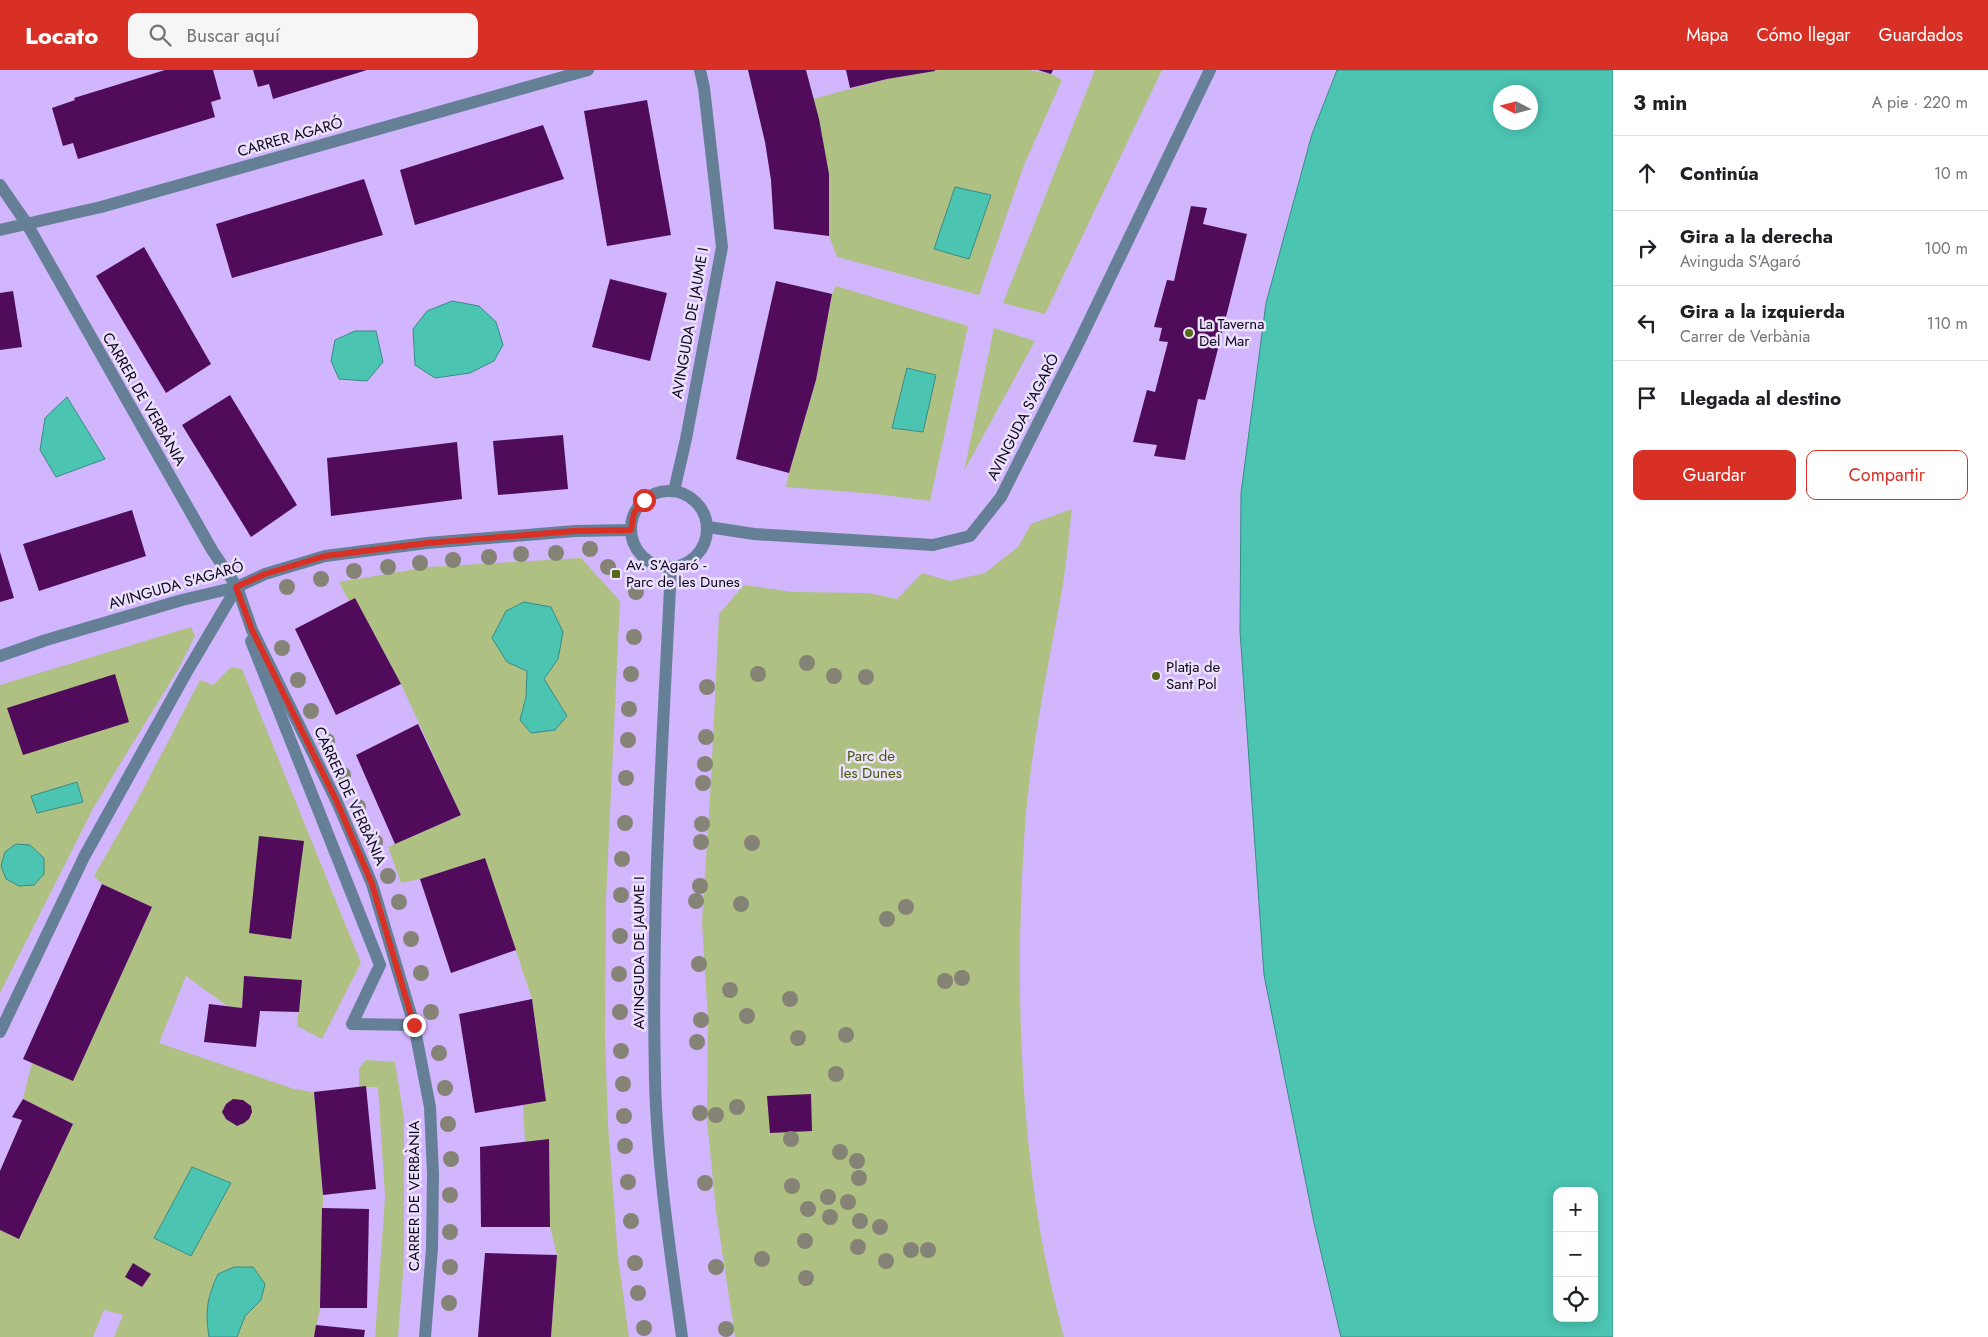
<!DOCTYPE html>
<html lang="es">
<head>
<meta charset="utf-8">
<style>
  :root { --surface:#fff; --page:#f6f6f6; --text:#202124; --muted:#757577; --line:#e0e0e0; --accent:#d93025 }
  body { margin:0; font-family:Jost,sans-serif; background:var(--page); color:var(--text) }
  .controls { position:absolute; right:15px; bottom:15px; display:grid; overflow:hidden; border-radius:10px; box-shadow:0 2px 12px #0003 }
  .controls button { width:45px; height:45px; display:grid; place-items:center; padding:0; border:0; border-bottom:1px solid var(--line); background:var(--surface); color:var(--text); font:25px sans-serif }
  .compass { position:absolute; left:1493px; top:15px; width:45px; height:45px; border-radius:50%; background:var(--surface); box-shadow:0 2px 12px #0003; rotate:276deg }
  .stop { position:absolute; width:15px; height:15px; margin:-11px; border:4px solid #d93025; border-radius:50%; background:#fff }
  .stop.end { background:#d93025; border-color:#fff; box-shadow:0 1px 5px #0008 }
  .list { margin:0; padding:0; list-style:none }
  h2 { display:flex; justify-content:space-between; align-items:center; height:65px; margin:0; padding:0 20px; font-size:21px }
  h2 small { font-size:16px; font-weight:400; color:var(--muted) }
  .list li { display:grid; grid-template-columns:32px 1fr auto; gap:15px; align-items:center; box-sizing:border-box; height:75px; padding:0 20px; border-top:1px solid var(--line) }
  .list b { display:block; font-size:19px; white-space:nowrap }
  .list p { margin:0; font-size:16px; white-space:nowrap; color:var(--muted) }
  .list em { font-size:16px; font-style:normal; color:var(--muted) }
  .actions { display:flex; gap:10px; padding:15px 20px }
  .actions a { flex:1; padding:11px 0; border:1px solid var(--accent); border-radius:10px; text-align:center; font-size:18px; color:var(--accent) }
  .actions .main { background:var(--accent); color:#fff }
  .icon { flex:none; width:28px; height:28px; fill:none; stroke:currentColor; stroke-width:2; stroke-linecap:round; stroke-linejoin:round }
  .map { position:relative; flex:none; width:1613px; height:1267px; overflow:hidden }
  header { display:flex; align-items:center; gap:30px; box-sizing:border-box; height:70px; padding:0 25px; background:var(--accent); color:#fff }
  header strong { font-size:24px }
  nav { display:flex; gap:28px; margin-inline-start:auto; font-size:18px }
  .search { width:350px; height:45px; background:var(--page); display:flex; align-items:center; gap:12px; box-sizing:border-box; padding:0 18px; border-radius:10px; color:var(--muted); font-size:19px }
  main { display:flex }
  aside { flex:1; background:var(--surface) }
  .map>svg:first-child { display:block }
</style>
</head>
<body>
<header>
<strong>Locato</strong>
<div class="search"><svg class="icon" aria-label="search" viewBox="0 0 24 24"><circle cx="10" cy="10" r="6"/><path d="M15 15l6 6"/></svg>Buscar aquí</div>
<nav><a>Mapa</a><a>Cómo llegar</a><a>Guardados</a></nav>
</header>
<main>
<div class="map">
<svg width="1613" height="1267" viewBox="0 0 1613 1267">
  <rect width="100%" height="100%" fill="#d1b6fd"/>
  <g fill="#aec183">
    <polygon points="939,0 1029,0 1051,4 1062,10 1024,95 979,225 837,187 829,166 829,104 813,29 887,9"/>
    <polygon points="1095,0 1162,0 1045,244 1003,233"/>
    <polygon points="836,216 968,256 930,431 876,424 786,417 789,403 816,310 832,224"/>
    <polygon points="994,258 1035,271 964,401"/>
    <path d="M1072,439C1069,463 1067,489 1063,514C1048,599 1029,684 1024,771C1016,900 1019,1032 1040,1160C1046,1196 1055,1232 1064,1267H735L716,1141L707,1050L708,950L702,852L711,710L719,544L744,515L793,522L868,523L897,529L922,503L950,511L985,503L1018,477L1031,454Z"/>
    <polygon points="581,488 620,531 606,829 605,968 608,1054 618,1187 629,1267 551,1267 557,1185 550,1157 549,1070 525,1072 523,1035 546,1031 532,929 485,788 420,809 401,813 388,777 461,745 401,614 355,528 349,531 339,512 428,497"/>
    <polygon points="191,557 195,566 179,598 95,735 0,923 0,615"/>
    <polygon points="231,597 242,599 361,893 322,969 297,956 302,910 244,906 242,938 227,936 186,906 159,973 294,1019 314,1022 323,1125 320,1238 314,1267 114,1267 123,1245 104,1240 93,1267 0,1267 0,1160 19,1168 73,1054 23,1029 32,993 73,1010 152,837 102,814 94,806 138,729 200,610 213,615"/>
    <polygon points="366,990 395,992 404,1048 404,1189 398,1267 375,1267 385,1127 378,1017 359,1017 359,998"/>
  </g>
  <g fill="#4cc4b2" stroke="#3a8b85" fill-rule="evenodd">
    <path d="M1337,0H1613V1267H1341L1314,1153L1264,905L1240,561L1241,423L1266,233L1312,64ZM1500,22H1530V52H1500ZM1557,1121H1594V1248H1557Z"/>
    <polygon points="955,117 991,125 969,189 934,179"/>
    <polygon points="452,231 479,236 496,252 503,275 494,291 470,303 435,308 415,295 413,259 427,241"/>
    <polygon points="355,261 376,261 383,292 367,311 339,309 331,291 335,270"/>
    <polygon points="907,298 936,305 923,362 892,358"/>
    <polygon points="67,327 105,389 56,407 40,380 45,348"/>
    <polygon points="524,532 551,537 563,562 558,589 544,609 567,646 555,660 531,663 520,650 526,627 527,601 507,592 492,568 506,541"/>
    <polygon points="77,712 83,732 37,743 31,726"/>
    <polygon points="16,774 30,775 44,788 44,804 34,815 19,816 6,809 1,796 5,782"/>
    <polygon points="192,1097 231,1113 191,1186 154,1168"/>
    <path d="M234,1197H253L265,1214L261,1230L245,1246L237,1267H209C205,1241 207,1228 218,1204Z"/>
  </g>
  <g fill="#500b5a">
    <polygon points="165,0 213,0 221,29 211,32 215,47 78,89 73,73 63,76 52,38 75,30 74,28"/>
    <polygon points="253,0 367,0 273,29 269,14 258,17"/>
    <polygon points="748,0 806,0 819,49 829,104 829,166 774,159 771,110 765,72"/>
    <polygon points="846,0 935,0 935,1 887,9 850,18"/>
    <polygon points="1038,0 1053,0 1051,4"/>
    <polygon points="647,30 671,165 607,176 584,41"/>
    <polygon points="543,55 564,109 415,155 400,100"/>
    <polygon points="364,109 383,165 232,208 216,154"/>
    <polygon points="1191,136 1207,138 1203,154 1247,164 1205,330 1198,329 1185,390 1154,386 1157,375 1133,372 1147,320 1155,322 1168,272 1159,271 1162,258 1154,257 1167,210 1174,211"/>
    <polygon points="144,177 211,294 166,323 96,206"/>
    <polygon points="610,209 667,223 650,291 592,277"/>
    <polygon points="776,211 832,224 816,310 789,403 736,389"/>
    <polygon points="13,221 22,277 0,280 0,223"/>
    <polygon points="230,325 297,435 251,467 182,355"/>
    <polygon points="563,365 568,419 498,425 493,371"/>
    <polygon points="457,372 462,429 331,446 327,388"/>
    <polygon points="132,440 146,486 39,521 23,474"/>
    <polygon points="0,482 14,528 0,532"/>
    <polygon points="355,528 401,614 336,645 295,559"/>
    <polygon points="115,604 129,652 23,685 7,638"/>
    <polygon points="418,654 461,745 395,774 356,685"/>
    <polygon points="259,766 304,771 291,869 249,863"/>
    <polygon points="485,788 516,880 451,903 420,809"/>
    <polygon points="102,814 152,837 73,1011 23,989"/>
    <polygon points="244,906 302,910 299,942 260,941 256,977 204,972 209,934 242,938"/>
    <polygon points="532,929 546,1031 475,1043 459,944"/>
    <polygon points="366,1016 376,1119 323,1125 314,1022"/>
    <polygon points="811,1024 812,1061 770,1063 767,1026"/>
    <polygon points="23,1029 73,1054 19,1169 0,1160 0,1101 22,1050 12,1047"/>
    <polygon points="233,1029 243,1030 251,1036 252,1042 249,1049 244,1053 237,1056 226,1049 222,1042 226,1034"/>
    <polygon points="549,1069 550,1157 481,1157 480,1077"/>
    <polygon points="322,1138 369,1139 367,1238 320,1238"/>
    <polygon points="485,1183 557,1185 551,1267 478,1267"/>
    <polygon points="133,1193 151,1204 142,1217 125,1207"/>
    <polygon points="316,1255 365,1260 364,1267 314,1267"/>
  </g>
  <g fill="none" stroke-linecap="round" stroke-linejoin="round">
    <g stroke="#658096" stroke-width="12">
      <polyline points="0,115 27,154 212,480 237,517 252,560 337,732 372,814 414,955 430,1037 433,1104 432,1178 425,1267"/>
      <polyline points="0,160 101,137 588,0"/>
      <circle cx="669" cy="459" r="38"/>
      <polyline points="674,421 686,369 722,177 704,18 700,0"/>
      <polyline points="708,457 754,464 933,475 970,466 1001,427 1079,272 1210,0"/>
      <path d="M671,497C663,668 651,838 655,1009C657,1095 670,1181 682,1267"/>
      <polyline points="251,571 380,895 352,954 414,955"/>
      <polyline points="0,586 46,570 182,530 237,517 265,504 325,486 427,473 575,461 631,460"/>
      <polyline points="0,962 84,787 185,605 237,517"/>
    </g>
  </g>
  <g fill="#858276">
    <circle cx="590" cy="479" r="8"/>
    <circle cx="556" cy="483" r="8"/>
    <circle cx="521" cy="484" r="8"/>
    <circle cx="489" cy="487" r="8"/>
    <circle cx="453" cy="490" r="8"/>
    <circle cx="420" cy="493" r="8"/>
    <circle cx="388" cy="497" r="8"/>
    <circle cx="608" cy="497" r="8"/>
    <circle cx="354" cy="501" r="8"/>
    <circle cx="321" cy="509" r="8"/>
    <circle cx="287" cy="517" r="8"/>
    <circle cx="636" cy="522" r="8"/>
    <circle cx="634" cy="567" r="8"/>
    <circle cx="282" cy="578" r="8"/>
    <circle cx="807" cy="593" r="8"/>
    <circle cx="631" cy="604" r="8"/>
    <circle cx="758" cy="604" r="8"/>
    <circle cx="834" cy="606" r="8"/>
    <circle cx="866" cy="607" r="8"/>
    <circle cx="298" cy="610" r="8"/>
    <circle cx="707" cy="617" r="8"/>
    <circle cx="629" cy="639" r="8"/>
    <circle cx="311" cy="641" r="8"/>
    <circle cx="706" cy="667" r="8"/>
    <circle cx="628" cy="670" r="8"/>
    <circle cx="327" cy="671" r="8"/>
    <circle cx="705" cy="694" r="8"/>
    <circle cx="343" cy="705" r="8"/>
    <circle cx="626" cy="708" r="8"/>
    <circle cx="703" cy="713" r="8"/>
    <circle cx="358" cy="737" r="8"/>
    <circle cx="625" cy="753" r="8"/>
    <circle cx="702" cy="754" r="8"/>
    <circle cx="375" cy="772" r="8"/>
    <circle cx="701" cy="772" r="8"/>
    <circle cx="752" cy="773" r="8"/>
    <circle cx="622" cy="789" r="8"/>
    <circle cx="388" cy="806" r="8"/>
    <circle cx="700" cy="816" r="8"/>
    <circle cx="621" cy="825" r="8"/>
    <circle cx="696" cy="831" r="8"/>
    <circle cx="399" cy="832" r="8"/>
    <circle cx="741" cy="834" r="8"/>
    <circle cx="906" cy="837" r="8"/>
    <circle cx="887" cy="849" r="8"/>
    <circle cx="620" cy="866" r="8"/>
    <circle cx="411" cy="869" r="8"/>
    <circle cx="699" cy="894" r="8"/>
    <circle cx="421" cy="903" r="8"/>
    <circle cx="619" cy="904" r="8"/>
    <circle cx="962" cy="908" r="8"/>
    <circle cx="945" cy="911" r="8"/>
    <circle cx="730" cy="920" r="8"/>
    <circle cx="790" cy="929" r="8"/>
    <circle cx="431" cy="942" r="8"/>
    <circle cx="620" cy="942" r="8"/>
    <circle cx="747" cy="946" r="8"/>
    <circle cx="701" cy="950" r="8"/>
    <circle cx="846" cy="965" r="8"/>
    <circle cx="798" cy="968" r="8"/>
    <circle cx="697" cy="972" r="8"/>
    <circle cx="621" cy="981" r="8"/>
    <circle cx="439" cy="983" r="8"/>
    <circle cx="836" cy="1004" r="8"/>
    <circle cx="623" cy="1014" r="8"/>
    <circle cx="445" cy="1018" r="8"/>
    <circle cx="737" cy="1037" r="8"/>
    <circle cx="700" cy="1043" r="8"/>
    <circle cx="716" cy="1045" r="8"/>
    <circle cx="624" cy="1046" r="8"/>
    <circle cx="448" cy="1054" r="8"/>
    <circle cx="791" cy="1069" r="8"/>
    <circle cx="625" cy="1076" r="8"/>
    <circle cx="840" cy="1082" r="8"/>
    <circle cx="451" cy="1089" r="8"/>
    <circle cx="857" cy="1091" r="8"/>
    <circle cx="859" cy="1108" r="8"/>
    <circle cx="628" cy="1112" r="8"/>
    <circle cx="705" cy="1113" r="8"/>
    <circle cx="792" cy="1116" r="8"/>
    <circle cx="450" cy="1125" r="8"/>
    <circle cx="828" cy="1127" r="8"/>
    <circle cx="848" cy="1132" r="8"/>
    <circle cx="808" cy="1139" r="8"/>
    <circle cx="830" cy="1147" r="8"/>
    <circle cx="631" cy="1151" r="8"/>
    <circle cx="860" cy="1151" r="8"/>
    <circle cx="880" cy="1157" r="8"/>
    <circle cx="450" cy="1162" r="8"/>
    <circle cx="805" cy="1171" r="8"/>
    <circle cx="858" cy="1177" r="8"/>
    <circle cx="911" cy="1180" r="8"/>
    <circle cx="928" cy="1180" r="8"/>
    <circle cx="762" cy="1189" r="8"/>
    <circle cx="886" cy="1191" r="8"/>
    <circle cx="635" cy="1193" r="8"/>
    <circle cx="450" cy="1197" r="8"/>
    <circle cx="716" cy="1197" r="8"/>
    <circle cx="806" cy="1208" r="8"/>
    <circle cx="638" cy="1223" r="8"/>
    <circle cx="449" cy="1233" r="8"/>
    <circle cx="644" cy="1258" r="8"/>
    <circle cx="726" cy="1259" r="8"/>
  </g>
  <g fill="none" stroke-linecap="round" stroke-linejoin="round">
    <polyline stroke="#d93025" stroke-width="6" points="414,955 372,814 337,732 252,560 236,517 265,504 325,486 427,473 574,461 631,460 634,443 644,430"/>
  </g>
  <g fill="#566915" stroke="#ebe0fd" stroke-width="2">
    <circle cx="1189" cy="263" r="5"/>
    <rect x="611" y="499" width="10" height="10" rx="2.5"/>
    <circle cx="1156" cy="606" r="5"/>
  </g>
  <g text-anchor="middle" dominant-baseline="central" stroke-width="5" stroke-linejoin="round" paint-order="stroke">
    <g font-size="15" fill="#0f051c" stroke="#ebe0fd">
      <text transform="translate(290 67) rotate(-16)">CARRER AGARÓ</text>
      <text transform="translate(690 253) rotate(-80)">AVINGUDA DE JAUME I</text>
      <text transform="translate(144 329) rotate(60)">CARRER DE VERBÀNIA</text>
      <text transform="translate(1023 347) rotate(-63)">AVINGUDA S'AGARÓ</text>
      <text transform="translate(176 515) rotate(-16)">AVINGUDA S'AGARÓ</text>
      <text transform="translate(350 726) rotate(65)">CARRER DE VERBÀNIA</text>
      <text transform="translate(639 883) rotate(-90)">AVINGUDA DE JAUME I</text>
      <text transform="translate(414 1126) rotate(-90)">CARRER DE VERBÀNIA</text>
    </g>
    <g font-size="15" fill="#0f051c" stroke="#ebe0fd" text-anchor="start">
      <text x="1199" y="254">La Taverna<tspan x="1199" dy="17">Del Mar</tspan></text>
      <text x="626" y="495">Av. S’Agaró -<tspan x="626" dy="17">Parc de les Dunes</tspan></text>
      <text x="1166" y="597">Platja de<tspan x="1166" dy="17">Sant Pol</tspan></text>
    </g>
    <g font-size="15" fill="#475807" stroke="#ebe0fd">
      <text x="871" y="686">Parc de<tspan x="871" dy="17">les Dunes</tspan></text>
    </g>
  </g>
</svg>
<div class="controls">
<button>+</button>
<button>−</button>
<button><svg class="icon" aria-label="locate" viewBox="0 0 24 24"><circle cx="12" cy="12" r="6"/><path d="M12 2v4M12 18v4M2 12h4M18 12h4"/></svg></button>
</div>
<svg class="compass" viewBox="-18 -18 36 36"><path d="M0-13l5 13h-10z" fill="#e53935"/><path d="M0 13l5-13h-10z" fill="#757577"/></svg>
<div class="stop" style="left:644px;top:430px"></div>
<div class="stop end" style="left:414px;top:955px"></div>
</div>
<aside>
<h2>3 min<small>A pie · 220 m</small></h2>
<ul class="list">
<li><svg class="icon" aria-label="ahead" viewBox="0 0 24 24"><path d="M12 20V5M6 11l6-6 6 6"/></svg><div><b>Continúa</b></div><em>10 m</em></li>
<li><svg class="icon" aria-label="right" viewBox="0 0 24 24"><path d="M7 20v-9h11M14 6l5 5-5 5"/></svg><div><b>Gira a la derecha</b><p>Avinguda S'Agaró</p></div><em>100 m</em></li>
<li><svg class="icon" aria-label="left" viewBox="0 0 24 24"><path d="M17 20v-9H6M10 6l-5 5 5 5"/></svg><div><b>Gira a la izquierda</b><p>Carrer de Verbània</p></div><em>110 m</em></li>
<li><svg class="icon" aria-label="arrive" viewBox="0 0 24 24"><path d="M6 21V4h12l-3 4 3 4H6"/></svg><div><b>Llegada al destino</b></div></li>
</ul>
<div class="actions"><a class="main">Guardar</a><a>Compartir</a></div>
</aside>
</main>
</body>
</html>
